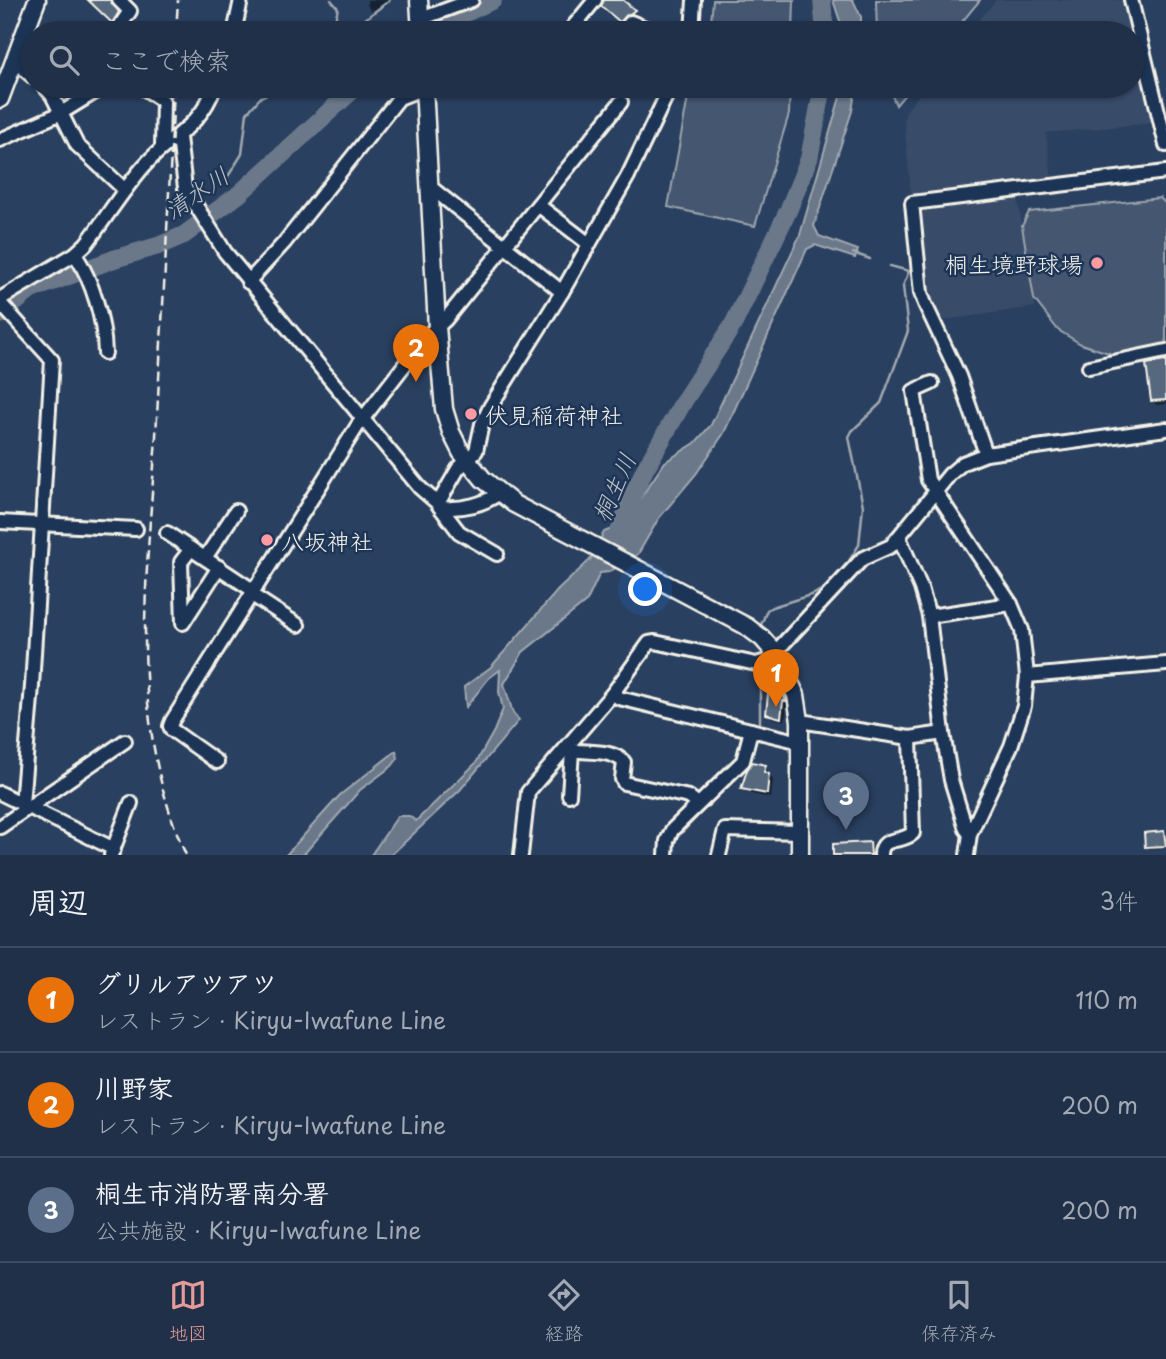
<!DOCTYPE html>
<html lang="ja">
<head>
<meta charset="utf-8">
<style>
  :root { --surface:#203048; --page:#2d3c52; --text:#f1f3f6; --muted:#a2a9b4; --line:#3d4b60; --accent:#e69b98 }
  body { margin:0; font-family:"Playpen Sans","Klee One",sans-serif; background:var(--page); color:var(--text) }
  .you { position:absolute; left:646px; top:590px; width:24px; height:24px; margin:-18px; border:5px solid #fff; border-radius:50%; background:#1a73e8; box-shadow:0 0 0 10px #1a73e833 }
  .badge { display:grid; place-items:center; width:46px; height:46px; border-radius:50%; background:var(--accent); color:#fff; font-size:23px; font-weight:700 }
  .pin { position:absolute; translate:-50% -58px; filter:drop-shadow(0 2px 4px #0008) }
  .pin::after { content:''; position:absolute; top:37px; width:24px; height:21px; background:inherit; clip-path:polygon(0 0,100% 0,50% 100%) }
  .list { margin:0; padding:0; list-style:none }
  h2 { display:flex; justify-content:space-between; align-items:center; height:91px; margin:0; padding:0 28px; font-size:30px }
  h2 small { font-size:23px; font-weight:400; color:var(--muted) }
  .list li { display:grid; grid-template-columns:46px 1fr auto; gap:21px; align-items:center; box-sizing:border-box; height:105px; padding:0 28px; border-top:2px solid var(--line) }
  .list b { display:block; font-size:26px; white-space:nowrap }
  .list p { margin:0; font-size:23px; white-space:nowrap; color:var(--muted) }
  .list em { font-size:23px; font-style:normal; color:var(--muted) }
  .icon { flex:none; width:38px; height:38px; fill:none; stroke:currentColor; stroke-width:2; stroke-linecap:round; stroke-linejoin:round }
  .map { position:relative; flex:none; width:1166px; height:855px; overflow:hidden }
  .search { position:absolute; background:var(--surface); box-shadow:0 2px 5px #0004; left:21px; right:21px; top:21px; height:77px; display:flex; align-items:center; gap:18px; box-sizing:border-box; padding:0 24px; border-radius:38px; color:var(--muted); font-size:26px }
  .sheet { height:406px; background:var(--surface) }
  nav { display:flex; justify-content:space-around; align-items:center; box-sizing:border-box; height:98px; border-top:2px solid var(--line); background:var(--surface); font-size:19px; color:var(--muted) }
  nav a { display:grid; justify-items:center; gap:4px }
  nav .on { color:var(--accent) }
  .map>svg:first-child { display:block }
</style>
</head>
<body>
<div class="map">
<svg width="1166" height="855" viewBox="0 0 1166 855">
  <rect width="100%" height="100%" fill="#2a4060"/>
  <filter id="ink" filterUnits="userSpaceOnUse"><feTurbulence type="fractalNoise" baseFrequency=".0143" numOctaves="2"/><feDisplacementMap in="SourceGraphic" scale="14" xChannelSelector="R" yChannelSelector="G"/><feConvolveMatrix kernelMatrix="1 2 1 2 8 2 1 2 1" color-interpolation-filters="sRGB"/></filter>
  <g filter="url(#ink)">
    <g fill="#374c69">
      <polygon points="996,0 1127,0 1133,33 968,33"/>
      <polygon points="1133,34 1155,123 1046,133 1052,180 911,195 904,119 906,111 926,86 1133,86"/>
      <polygon points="1017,194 1035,307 938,321 929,300 917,209 920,206"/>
    </g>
    <g fill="#445771" stroke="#9ca4ac" stroke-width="2">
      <polygon points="713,0 794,0 793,33 710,33"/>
      <polygon points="876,0 980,0 953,33 877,33"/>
      <polygon points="690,86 790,86 789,114 755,226 668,207"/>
      <polygon points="888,86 912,86 896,105"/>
      <polygon points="1160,198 1166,204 1166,345 1120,355 1112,354 1081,344 1058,330 1034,299 1022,226 1029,212"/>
    </g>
    <g fill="#6a788a" stroke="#a1a8b0" stroke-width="2">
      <polygon points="833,0 853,0 861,17 861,33 844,33"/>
      <polygon points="841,86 856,86 852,111 814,226 819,236 858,250 855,258 815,245 807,249 724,433 696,474 659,518 638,554 609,572 600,573 587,601 523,652 504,684 513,713 519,720 460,790 391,855 371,855 398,816 409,816 416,821 476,763 494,731 503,709 499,692 500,670 489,678 466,707 464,687 491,667 558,590 590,560 604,532 609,530 617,532 665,462 695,443 711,425 800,235 840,97"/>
      <polygon points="396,751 398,758 392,766 360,790 303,855 286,855 340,795"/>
    </g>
    <g fill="#0007">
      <polygon points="94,0 112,0 115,2 114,9 122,18 117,25 93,2"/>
      <polygon points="367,0 389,0 372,11 368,7"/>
      <polygon points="605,0 620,0 638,16 625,25 608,10"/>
      <polygon points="1166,363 1166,404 1157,405 1152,401"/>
      <polygon points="778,684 789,704 787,704 785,721 772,718 768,713"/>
      <polygon points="765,767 773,780 771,798 747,793 743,788"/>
      <polygon points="1163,833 1166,835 1166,848 1150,849 1147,846"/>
      <polygon points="869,844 874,848 874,855 835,855"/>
    </g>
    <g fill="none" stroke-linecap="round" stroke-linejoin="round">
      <g stroke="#a1a8b0" stroke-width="2.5">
        <polyline points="331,0 338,8 332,33"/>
        <polyline points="347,33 390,0"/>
        <polyline points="229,182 227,178 242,154 247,113 261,97 283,86"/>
        <polyline points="853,253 870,259"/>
        <polyline points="761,625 767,610 772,607 814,594 826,587 849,561 859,545 863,506 849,437 852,431 881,403 908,331 903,286 909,271 890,266"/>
        <polyline points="760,727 760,676"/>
        <polyline points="749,760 758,737"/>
        <polyline points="673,842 736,776"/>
      </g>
      <g stroke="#6a788a" stroke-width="18">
        <polyline points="822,0 825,33"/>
        <polyline points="423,33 493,0"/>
        <polyline points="0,315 31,290 114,259 158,246 184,235 238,195 357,86"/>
        <polyline points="613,548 633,494 645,469 685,399 733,325 788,211 809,159 823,86"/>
      </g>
    </g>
    <g fill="#56677d" stroke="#f4f1e8" stroke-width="2">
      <polygon points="88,0 110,0 119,12 112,23"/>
      <polygon points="604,0 623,0 635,10 620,22 601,6"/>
      <polygon points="1166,361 1166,400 1151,401 1146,364"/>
      <polygon points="778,682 786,701 783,701 781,718 766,714 769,684"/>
      <polygon points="752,762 766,765 764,772 769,774 767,794 741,789 747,770"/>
      <polygon points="1164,831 1166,846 1145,847 1144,833"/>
      <polygon points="870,842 871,855 833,855 833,844"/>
    </g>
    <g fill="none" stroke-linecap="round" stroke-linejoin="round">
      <defs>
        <g id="minor">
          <polyline points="1131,0 1166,145"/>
          <polyline points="420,17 429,16 472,0"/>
          <polyline points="115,33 130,11 119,0"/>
          <polyline points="234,33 241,0"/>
          <polyline points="568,33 595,0"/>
          <polyline points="622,33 631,22 657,33"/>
          <polyline points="692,33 694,0"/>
          <polyline points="15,61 33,77"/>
          <polyline points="44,86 52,95 77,145 125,190"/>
          <polyline points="141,86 163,101 162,147"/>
          <path d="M179,137L185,188L225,252L420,488L443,508C462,509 484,505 499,493"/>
          <polyline points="0,140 61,113 105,86"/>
          <polyline points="429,186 562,292"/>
          <polyline points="538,205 589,244"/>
          <path d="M75,254C93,282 104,320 105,353"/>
          <polyline points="248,282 284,243 399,98 429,86"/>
          <path d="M0,299L75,254L86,244C106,218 123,190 144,166C172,134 199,130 215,86"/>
          <polyline points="0,303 52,360 32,686 22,804"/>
          <polyline points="1089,367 1166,351"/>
          <polyline points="932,383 914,391 928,480 1011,604 1022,630 1027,676 1024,706 1011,746 970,834 967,855"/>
          <polyline points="986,454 959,376 925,304 921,293 912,203 1166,172"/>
          <polyline points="0,522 136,529"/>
          <polyline points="167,533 254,591"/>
          <polyline points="899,537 921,588 929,616 943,733 951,780 966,829 970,834"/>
          <polyline points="191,549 181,562 183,623 219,567"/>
          <polyline points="497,554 459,532 439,506 440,500 458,469 476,451 482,424 490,407 562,292 628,176 671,86"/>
          <polyline points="205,558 236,511"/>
          <polyline points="252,595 298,625"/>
          <polyline points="929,616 1011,604"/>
          <polyline points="1027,676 1166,664"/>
          <polyline points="613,693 619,698 800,742"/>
          <polyline points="800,721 910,738 943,733"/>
          <path d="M565,749C584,754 610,748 624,762L622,779L624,783L689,797L698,804"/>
          <polyline points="217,762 172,730 170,726 172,721 358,425 427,336 445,320 621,102"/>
          <polyline points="0,793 114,849"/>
          <polyline points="569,795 572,751"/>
          <polyline points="0,827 125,741"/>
          <polyline points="111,855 131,803"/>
          <polyline points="521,855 528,792 613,693 649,643 655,642 756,664 767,661 862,559 891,546 950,474 963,463 986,454 1166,429"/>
          <polyline points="666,855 667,841 672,830 743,761 751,730"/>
          <polyline points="719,855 725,830 800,832"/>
          <path d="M881,855C881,835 901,844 913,833L910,738"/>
        </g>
        <g id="major">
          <polyline points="419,0 421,33"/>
          <polyline points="424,86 437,327 444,409 451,432 461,452 483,479 514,504 746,626 762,638 776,654 796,695 800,721 800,855"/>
          <polyline points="0,99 37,0"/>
        </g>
      </defs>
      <use href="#minor" stroke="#f4f1e8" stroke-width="18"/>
      <use href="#major" stroke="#f4f1e8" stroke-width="21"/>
      <use href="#minor" stroke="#1d3557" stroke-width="12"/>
      <use href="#major" stroke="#1d3557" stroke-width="16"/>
      <g stroke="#f4f1e8" stroke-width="2.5" stroke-dasharray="10 5" stroke-linecap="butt">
        <polyline points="176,33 178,0"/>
        <path d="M174,86C169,203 162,319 156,436C147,580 126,719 186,855"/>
      </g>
    </g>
  </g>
  <g fill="#ff9aa2" stroke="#1d3557" stroke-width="2.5">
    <circle cx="1097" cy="263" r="7"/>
    <circle cx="471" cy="414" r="7"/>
    <circle cx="267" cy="540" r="7"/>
  </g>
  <g text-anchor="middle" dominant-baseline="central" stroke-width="5" stroke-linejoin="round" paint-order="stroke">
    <g font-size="23" fill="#f4f1e8" stroke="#1d3557" text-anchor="start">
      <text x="1083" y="263" text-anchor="end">桐生境野球場</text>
      <text x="485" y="414">伏見稲荷神社</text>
      <text x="281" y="540">八坂神社</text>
    </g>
    <g font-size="24" font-style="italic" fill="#bdc1c2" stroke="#1d3557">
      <text transform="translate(196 192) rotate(-34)">清水川</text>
      <text transform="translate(613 487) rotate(-66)">桐生川</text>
    </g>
  </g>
</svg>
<div class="you"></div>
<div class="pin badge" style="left:776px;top:707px;background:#e8710a">1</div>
<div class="pin badge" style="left:416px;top:382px;background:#e8710a">2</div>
<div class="pin badge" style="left:846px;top:830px;background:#5c6f8a">3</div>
<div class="search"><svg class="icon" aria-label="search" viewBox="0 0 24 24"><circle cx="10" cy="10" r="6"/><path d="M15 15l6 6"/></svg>ここで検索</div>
</div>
<section class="sheet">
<h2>周辺<small>3件</small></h2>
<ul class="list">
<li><span class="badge" style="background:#e8710a">1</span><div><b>グリルアツアツ</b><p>レストラン · Kiryu-Iwafune Line</p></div><em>110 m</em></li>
<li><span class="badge" style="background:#e8710a">2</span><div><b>川野家</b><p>レストラン · Kiryu-Iwafune Line</p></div><em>200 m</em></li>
<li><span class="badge" style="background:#5c6f8a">3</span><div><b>桐生市消防署南分署</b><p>公共施設 · Kiryu-Iwafune Line</p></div><em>200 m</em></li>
</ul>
</section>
<nav>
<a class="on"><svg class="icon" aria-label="map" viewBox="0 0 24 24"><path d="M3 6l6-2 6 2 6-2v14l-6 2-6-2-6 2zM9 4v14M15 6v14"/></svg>地図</a>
<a><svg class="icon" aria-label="directions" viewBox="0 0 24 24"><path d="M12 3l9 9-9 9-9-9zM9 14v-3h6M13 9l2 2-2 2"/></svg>経路</a>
<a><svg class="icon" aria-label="saved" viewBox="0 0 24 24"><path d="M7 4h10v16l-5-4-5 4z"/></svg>保存済み</a>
</nav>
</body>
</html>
